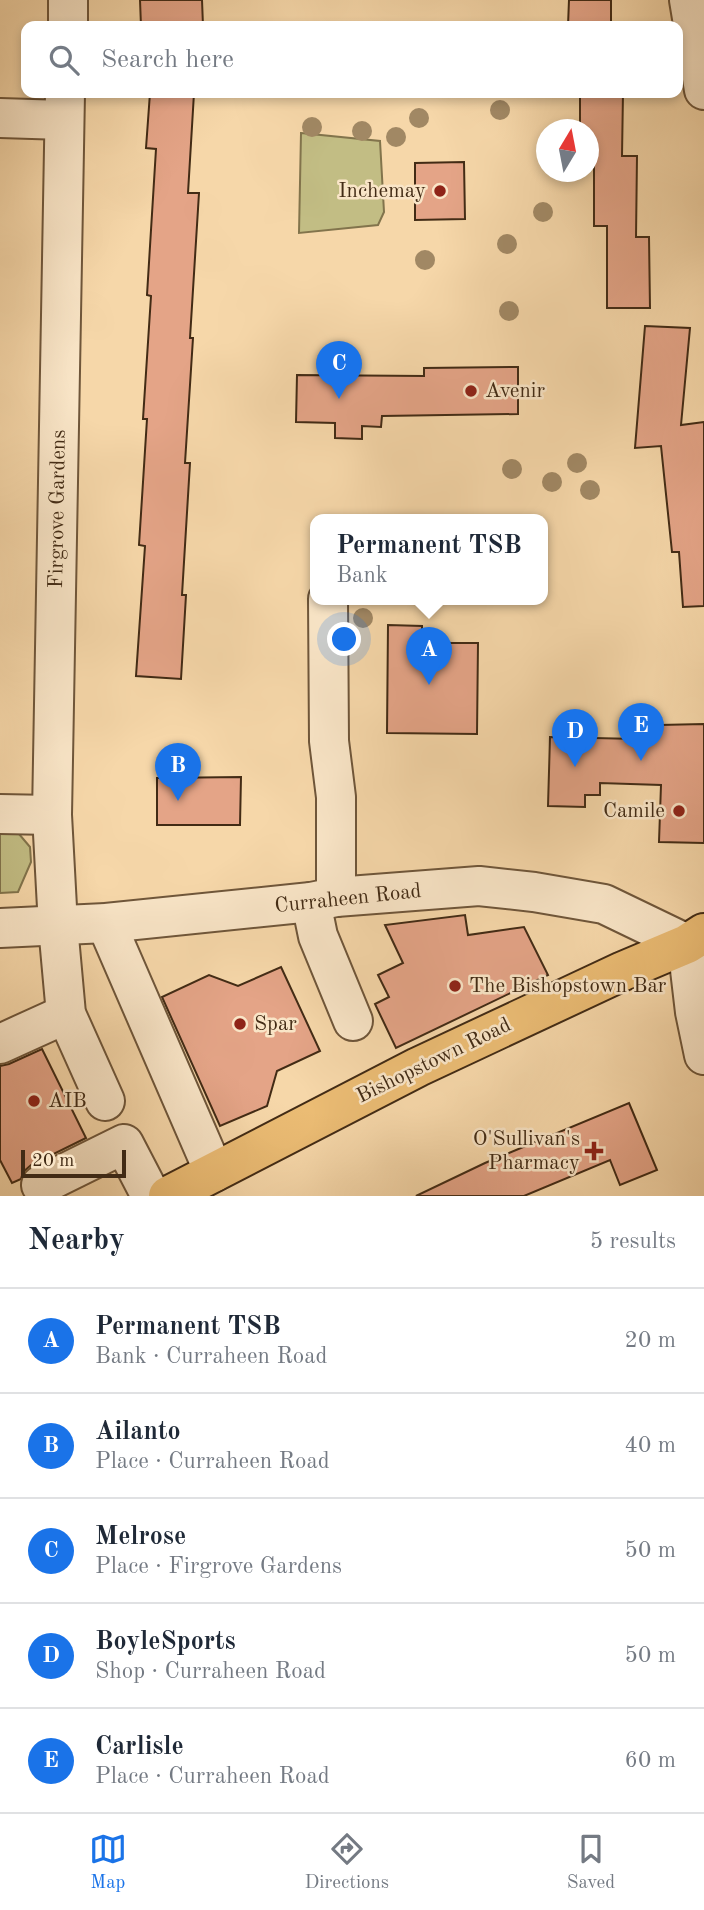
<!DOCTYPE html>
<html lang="en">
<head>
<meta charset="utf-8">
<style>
  :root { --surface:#fff; --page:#f6f6f7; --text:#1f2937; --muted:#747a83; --line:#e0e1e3; --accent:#1a73e8 }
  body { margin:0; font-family:"Old Standard TT",serif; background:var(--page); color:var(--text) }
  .compass { position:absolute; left:536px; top:119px; width:63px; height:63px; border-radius:50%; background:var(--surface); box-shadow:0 4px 10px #0003; rotate:10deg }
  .scale { position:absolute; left:21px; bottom:18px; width:105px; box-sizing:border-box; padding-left:7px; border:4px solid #422b15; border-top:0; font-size:19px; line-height:24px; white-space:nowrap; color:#422b15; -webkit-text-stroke:5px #f9e5c7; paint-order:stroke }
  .you { position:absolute; left:345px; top:640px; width:24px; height:24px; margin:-18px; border:5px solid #fff; border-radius:50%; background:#1a73e8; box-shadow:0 0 0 10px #1a73e833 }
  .badge { display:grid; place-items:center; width:46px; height:46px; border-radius:50%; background:var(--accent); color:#fff; font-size:23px; font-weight:700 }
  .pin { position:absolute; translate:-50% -58px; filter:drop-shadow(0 2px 4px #0008) }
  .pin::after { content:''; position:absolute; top:37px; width:24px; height:21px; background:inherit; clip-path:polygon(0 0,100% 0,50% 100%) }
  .popup { position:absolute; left:310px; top:514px; width:238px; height:91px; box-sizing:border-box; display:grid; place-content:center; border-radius:14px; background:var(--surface); filter:drop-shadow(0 2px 5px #0005); font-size:23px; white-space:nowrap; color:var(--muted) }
  .popup b { font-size:26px; color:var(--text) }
  .popup::after { content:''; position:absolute; left:50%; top:100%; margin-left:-14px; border:14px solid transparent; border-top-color:var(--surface) }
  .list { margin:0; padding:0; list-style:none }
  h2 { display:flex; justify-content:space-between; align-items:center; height:91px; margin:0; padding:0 28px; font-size:30px }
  h2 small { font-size:23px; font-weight:400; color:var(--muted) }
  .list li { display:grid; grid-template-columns:46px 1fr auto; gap:21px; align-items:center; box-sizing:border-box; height:105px; padding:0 28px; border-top:2px solid var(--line) }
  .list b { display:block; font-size:26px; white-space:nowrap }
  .list p { margin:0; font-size:23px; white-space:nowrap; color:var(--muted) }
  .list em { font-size:23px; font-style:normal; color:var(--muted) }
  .icon { flex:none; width:38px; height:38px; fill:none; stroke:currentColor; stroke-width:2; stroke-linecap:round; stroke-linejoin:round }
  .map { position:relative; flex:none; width:704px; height:1196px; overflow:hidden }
  .search { position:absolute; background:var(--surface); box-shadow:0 4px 10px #0003; left:21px; right:21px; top:21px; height:77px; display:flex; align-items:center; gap:18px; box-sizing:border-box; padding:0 24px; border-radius:14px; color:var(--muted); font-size:26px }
  .sheet { height:616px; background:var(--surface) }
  nav { display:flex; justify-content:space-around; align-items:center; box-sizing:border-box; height:98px; border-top:2px solid var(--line); background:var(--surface); font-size:19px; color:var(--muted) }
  nav a { display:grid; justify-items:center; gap:4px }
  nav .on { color:var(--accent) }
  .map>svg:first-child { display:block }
</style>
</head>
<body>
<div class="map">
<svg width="704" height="1196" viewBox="0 0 704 1196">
  <rect width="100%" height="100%" fill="#f6d7a9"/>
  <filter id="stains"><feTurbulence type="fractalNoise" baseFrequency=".00286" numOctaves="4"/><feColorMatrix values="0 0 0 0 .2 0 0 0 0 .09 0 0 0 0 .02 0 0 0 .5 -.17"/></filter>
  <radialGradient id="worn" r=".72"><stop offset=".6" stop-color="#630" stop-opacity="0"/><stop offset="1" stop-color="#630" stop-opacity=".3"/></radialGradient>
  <g fill="#c2bd84" stroke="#82744c" stroke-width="2">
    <polygon points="301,133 380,141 384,212 378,225 299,233"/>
    <polygon points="0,828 14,828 30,847 31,862 18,892 0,893"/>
  </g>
  <g fill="#e4a487" stroke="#422b15" stroke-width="2">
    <polygon points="140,0 202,0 203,26 141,26"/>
    <polygon points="569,0 611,0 611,26 568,26"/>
    <polygon points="150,93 194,93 188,193 199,193 190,338 193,338 185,463 190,463 182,595 186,595 181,679 136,676 145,546 139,545 147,419 143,419 151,296 147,295 156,149 146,148"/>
    <polygon points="580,93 623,93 622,156 637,156 636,237 649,237 650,308 607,308 607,226 594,226 594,140 589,140 589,130 580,130"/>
    <polygon points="464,162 465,219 415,220 415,163"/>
    <polygon points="645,326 690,328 681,425 704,422 704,606 683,607 679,552 672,552 661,446 635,448"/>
    <polygon points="518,367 518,414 382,416 381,427 362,426 362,439 335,438 335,423 296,422 297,375 424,376 424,368"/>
    <polygon points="388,625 422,626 422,643 478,643 477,734 387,733"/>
    <polygon points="637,724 659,725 704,724 704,843 659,842 661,785 600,783 600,795 585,795 585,807 548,806 550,737 637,739"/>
    <polygon points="241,777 240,825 157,825 157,778"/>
    <polygon points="465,915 468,935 524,927 548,975 396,1048 375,1004 389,997 378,975 403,963 385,925"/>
    <polygon points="281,967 320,1051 277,1071 267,1106 220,1126 162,997 209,975 238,986"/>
    <polygon points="42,1049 86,1138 31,1165 23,1172 21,1179 12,1183 0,1160 0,1066 9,1064"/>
    <polygon points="629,1103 657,1170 620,1185 610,1160 524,1196 416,1196 485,1163"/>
  </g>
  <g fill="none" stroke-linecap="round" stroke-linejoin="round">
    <defs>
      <g id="minor">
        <polyline points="689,0 704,90"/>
        <polyline points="68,26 68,0"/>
        <polyline points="65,93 52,815 58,926 66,1014 105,1101"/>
        <polyline points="0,118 64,120"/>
        <polyline points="328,599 329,741 336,797 336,897"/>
        <polyline points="0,814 52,815"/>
        <polyline points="311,902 318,936 353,1021"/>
        <polyline points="106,923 214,1172"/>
        <polyline points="0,928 106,923 311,902 336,897 479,886 534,892 604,904 687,944 695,1012 704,1055"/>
        <polyline points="0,1044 66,1014"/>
        <polyline points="41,1185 124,1144 151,1196"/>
      </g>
      <polyline id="major" points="168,1196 418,1067 623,971 687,944 704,933"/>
    </defs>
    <use href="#minor" stroke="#6f563a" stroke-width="42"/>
    <use href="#major" stroke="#422b15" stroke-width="42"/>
    <use href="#minor" stroke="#f9e5c7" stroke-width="38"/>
    <use href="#major" stroke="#ebbc74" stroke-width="38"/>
  </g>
  <g fill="#a18864">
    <circle cx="500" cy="110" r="10"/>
    <circle cx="419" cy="118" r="10"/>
    <circle cx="312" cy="127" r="10"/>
    <circle cx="362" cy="131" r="10"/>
    <circle cx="396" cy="137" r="10"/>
    <circle cx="543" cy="212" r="10"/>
    <circle cx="507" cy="244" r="10"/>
    <circle cx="425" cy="260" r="10"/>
    <circle cx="509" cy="311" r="10"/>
    <circle cx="577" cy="463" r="10"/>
    <circle cx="512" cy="469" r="10"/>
    <circle cx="552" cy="482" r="10"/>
    <circle cx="590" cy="490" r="10"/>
    <circle cx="363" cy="618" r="10"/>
  </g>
  <g fill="#8f2418" stroke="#f9e5c7" stroke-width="2.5">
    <circle cx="440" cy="191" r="7"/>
    <circle cx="471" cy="391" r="7"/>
    <circle cx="679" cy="811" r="7"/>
    <circle cx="455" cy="986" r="7"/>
    <circle cx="240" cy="1024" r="7"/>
    <circle cx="34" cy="1101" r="7"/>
    <path d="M590.5 1140.5h7v7h7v7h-7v7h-7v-7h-7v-7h7z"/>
  </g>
  <g text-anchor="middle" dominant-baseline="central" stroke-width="5" stroke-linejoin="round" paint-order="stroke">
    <g font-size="21" fill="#422b15" stroke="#f9e5c7" text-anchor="start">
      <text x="426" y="191" text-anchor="end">Inchemay</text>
      <text x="485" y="391">Avenir</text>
      <text x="665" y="811" text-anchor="end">Camile</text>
      <text x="469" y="986">The Bishopstown Bar</text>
      <text x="254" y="1024">Spar</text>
      <text x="48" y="1101">AIB</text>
      <text x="580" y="1139" text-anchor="end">O'Sullivan's<tspan x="580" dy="24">Pharmacy</tspan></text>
    </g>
    <g font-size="21" fill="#422b15" stroke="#f9e5c7">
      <text transform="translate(58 509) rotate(-89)">Firgrove Gardens</text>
      <text transform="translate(348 899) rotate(-6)">Curraheen Road</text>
      <text transform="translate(434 1061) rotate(-26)">Bishopstown Road</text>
    </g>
  </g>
  <rect width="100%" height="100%" filter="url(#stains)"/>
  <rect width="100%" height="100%" fill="url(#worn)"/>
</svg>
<svg class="compass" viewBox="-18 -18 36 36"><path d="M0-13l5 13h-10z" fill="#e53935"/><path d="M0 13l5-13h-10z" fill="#747a83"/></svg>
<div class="scale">20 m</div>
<div class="you"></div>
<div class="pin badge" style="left:429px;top:685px">A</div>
<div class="popup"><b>Permanent TSB</b>Bank</div>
<div class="pin badge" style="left:178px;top:801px">B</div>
<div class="pin badge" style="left:339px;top:399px">C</div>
<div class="pin badge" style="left:575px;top:767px">D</div>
<div class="pin badge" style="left:641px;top:761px">E</div>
<div class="search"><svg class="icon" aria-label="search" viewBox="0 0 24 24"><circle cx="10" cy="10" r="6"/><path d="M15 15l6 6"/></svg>Search here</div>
</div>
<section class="sheet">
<h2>Nearby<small>5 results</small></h2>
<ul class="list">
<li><span class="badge">A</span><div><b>Permanent TSB</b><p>Bank · Curraheen Road</p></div><em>20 m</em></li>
<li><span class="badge">B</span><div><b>Ailanto</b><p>Place · Curraheen Road</p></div><em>40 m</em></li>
<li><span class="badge">C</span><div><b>Melrose</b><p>Place · Firgrove Gardens</p></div><em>50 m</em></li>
<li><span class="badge">D</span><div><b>BoyleSports</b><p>Shop · Curraheen Road</p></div><em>50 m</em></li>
<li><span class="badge">E</span><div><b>Carlisle</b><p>Place · Curraheen Road</p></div><em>60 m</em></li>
</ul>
</section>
<nav>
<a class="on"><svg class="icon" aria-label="map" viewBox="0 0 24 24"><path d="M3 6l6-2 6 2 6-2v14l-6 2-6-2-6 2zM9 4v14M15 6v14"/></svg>Map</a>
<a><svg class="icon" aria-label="directions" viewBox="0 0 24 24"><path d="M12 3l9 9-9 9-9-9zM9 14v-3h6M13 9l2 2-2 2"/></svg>Directions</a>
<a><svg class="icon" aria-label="saved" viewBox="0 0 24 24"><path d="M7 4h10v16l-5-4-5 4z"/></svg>Saved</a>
</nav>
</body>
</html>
